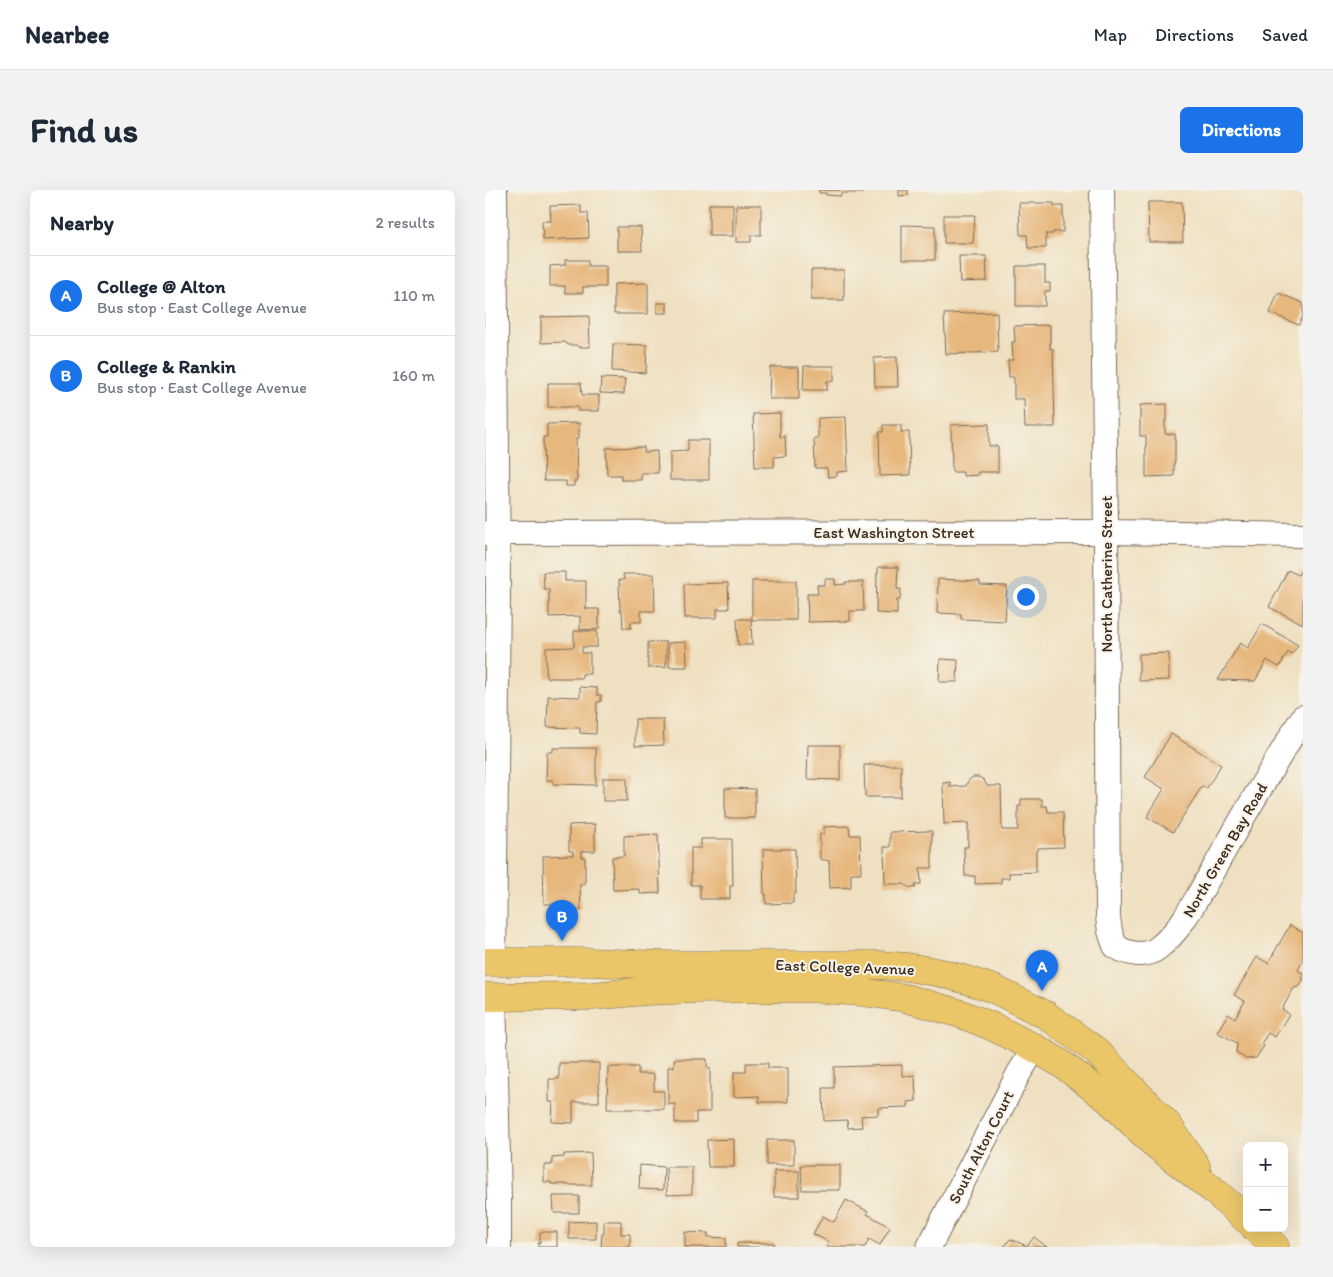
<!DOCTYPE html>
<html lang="en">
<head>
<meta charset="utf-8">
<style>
  :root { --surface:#fff; --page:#f2f2f3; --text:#1f2937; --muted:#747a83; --line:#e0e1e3; --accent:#1a73e8 }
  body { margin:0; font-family:Itim,sans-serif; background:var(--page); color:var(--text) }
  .controls { position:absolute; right:15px; bottom:15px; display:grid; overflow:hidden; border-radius:8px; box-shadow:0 5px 20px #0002 }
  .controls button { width:45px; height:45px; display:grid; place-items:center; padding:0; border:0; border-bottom:1px solid var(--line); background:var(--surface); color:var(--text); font:25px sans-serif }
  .you { position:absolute; left:540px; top:406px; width:18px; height:18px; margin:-12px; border:4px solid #fff; border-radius:50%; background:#1a73e8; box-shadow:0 0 0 8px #1a73e833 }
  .badge { display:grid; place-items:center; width:32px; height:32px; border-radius:50%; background:var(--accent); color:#fff; font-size:16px; font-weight:700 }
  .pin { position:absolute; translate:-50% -41px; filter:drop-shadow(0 1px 2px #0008) }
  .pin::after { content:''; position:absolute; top:26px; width:18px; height:15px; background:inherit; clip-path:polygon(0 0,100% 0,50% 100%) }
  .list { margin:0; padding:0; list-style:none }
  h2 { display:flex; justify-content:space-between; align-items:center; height:65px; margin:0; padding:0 20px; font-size:21px }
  h2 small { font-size:16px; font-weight:400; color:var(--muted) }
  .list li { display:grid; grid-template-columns:32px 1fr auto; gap:15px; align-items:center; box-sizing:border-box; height:80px; padding:0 20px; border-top:1px solid var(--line) }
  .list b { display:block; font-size:19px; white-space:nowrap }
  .list p { margin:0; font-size:16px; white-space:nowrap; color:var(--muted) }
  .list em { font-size:16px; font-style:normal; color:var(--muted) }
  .map { position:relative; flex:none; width:818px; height:1057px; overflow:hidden; border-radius:8px }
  header { display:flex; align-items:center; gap:30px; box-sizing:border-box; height:70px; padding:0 25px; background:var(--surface); border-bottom:1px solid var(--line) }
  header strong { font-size:24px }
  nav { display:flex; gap:28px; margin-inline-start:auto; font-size:18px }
  .intro { display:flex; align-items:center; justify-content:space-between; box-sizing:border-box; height:120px; padding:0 30px }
  h1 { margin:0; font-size:35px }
  .button { padding:12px 22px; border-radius:8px; background:var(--accent); color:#fff; font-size:18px; font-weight:700 }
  main { display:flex; gap:30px; padding:0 30px }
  aside { flex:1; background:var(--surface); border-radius:8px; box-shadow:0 5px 20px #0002 }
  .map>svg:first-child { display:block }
</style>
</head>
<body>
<header>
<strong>Nearbee</strong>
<nav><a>Map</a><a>Directions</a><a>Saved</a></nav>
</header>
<div class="intro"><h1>Find us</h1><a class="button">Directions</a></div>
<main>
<aside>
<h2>Nearby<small>2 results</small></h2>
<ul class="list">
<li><span class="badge">A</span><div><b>College @ Alton</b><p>Bus stop · East College Avenue</p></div><em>110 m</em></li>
<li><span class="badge">B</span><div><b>College &amp; Rankin</b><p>Bus stop · East College Avenue</p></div><em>160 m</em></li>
</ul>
</aside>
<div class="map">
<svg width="818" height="1057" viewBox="0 0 818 1057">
  <rect width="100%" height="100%" fill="#f7f3e8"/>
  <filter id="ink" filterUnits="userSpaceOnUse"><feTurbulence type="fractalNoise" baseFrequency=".02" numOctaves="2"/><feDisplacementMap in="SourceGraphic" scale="10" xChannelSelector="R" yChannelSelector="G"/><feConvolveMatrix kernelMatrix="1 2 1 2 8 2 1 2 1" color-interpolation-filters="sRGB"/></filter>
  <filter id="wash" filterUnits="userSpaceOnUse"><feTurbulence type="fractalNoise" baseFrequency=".0096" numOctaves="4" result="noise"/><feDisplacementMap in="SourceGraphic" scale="20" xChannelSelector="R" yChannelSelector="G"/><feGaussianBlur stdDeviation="1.12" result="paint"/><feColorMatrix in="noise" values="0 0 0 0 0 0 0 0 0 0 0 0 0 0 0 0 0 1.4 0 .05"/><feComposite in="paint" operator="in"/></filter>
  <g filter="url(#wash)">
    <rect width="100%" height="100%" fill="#efe0c1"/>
    <g id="blocks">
      <g fill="#e7b87e">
        <polygon points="334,0 378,0 378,3 356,3 356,6 341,5 341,3 334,3"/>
        <polygon points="414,0 423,0 423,5 414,6"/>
        <polygon points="663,12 697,12 698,52 664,52"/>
        <polygon points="534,13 569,13 569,16 578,16 578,42 568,42 568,44 561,44 561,58 543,58 542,45 535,45"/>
        <rect x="224" y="14" width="24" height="32"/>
        <polygon points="96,15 96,23 103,23 104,48 58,50 57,31 66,31 65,16"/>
        <polygon points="251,15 276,15 276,45 266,45 266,52 251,52"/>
        <polygon points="459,25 490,25 488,53 459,53"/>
        <polygon points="417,35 450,36 450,70 417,70"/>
        <polygon points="132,37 156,37 157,61 132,61"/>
        <polygon points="474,66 501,66 502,91 475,92"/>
        <polygon points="80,70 103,70 103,76 121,76 121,97 98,97 98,103 80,103 80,96 65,96 65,76 80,75"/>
        <polygon points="531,76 560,76 560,93 565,93 565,101 560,101 560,116 531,116"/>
        <rect x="326" y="80" width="33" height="30"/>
        <polygon points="163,93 163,124 129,124 129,94"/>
        <polygon points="793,103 818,113 818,125 814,135 785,123"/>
        <rect x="172" y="113" width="10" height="10"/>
        <polygon points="512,122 513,162 461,164 459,124"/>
        <polygon points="104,126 105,157 93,157 91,155 83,155 80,152 56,153 56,127"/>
        <polygon points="565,135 565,159 568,159 570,237 540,237 539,209 529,209 529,187 524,187 523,170 528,170 527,152 530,152 529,136"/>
        <polygon points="128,154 162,155 161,183 127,181"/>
        <polygon points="412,167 413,197 390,197 389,168"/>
        <polygon points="319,176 349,176 349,191 342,191 342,200 318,200"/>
        <polygon points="285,177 314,177 314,209 284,209"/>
        <polygon points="116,188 140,189 139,204 115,203"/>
        <polygon points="63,193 96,193 97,205 114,205 114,221 93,221 93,217 63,217"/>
        <polygon points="682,214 682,230 680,230 680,244 690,244 690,272 689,272 689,286 661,287 661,246 655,246 655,215"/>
        <polygon points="295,223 295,247 300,246 301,266 289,267 289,277 270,277 268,224"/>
        <polygon points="361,227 363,281 352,282 352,286 343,287 342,278 330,278 329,248 333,248 333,228"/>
        <polygon points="94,233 94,248 91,248 92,291 89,291 89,296 81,296 81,291 59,291 58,247 62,247 62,234"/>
        <polygon points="504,234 504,256 513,256 513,282 493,282 493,285 478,286 478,282 467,282 466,235"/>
        <polygon points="398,235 416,235 416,242 424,242 425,285 395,286 394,242 398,242"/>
        <polygon points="203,250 224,250 224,290 185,290 185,262 203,261"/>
        <polygon points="159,257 159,262 172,261 173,283 156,283 156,290 136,290 136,285 122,285 121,258"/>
        <polygon points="393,377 413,377 412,399 416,399 415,410 412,410 412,424 391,423 392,383 393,383"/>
        <polygon points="803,380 813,385 816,380 818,381 818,434 784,417"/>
        <polygon points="58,382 80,382 80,391 101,391 101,419 114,419 114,439 95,440 95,426 64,427 64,399 59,399"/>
        <polygon points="138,384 169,384 170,421 156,421 156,432 146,432 146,438 138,438 137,421 135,421 134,390 139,390"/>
        <polygon points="340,389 350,389 350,395 361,394 360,392 378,392 379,421 365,421 365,431 323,432 322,404 333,404 332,395 340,395"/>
        <polygon points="453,389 495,391 495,395 522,396 520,431 476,429 476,424 452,423"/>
        <rect x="267" y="391" width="44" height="39"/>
        <polygon points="243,393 244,419 232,419 232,428 200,428 199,394"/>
        <polygon points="252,429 266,429 267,455 253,455"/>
        <polygon points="777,434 813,455 807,464 803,462 794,477 782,470 770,491 733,490 755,453 763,458"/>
        <polygon points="89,441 112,441 112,457 97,457 97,463 105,463 105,484 97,484 97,488 61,488 61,458 89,457"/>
        <polygon points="163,452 181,452 181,477 163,478"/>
        <polygon points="201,452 202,477 184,477 183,453"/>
        <polygon points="684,463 684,490 654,491 654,464"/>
        <polygon points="455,469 473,470 472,492 454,492"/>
        <polygon points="95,497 112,498 112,505 116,505 116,512 112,512 111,544 95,543 95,538 62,537 63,506 95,507"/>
        <polygon points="150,529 178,529 179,555 150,556"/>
        <polygon points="686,544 736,575 722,598 717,596 688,642 662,627 679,599 660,587"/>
        <polygon points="323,555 355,555 355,590 322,589"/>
        <polygon points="68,558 111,558 111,595 68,594 68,590 61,590 62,562 68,562"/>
        <polygon points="379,575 416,575 416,607 380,607"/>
        <polygon points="488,587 494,587 499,590 502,596 516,596 517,640 533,640 533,616 536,616 536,609 557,609 557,616 562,616 563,622 578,622 579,657 553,658 553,661 551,661 551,682 524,683 524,688 516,688 516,693 490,694 490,686 480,686 479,657 483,657 483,633 459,634 458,593 465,592 465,597 481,596 483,591"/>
        <rect x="118" y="588" width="24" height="23"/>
        <polygon points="240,598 270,599 270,628 240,628"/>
        <polygon points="110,634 110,661 97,661 97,667 100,667 100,694 95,694 96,720 74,721 74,714 59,714 58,666 88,665 88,661 84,661 84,635"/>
        <polygon points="364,636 365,645 375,645 376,683 366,683 366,697 345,698 344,671 335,669 335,644 339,644 339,637"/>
        <polygon points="447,641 447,678 435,678 436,694 431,694 430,698 423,697 419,694 400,694 399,657 405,657 405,642"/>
        <polygon points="173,644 175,703 155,704 155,699 128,700 127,667 139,666 139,646"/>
        <polygon points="216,649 247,649 248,696 245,696 245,709 215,709 215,695 206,695 206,658 216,658"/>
        <polygon points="278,659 310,659 311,704 308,704 308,713 281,714 281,704 279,704"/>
        <polygon points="805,735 818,743 818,771 813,780 818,784 818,791 814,797 809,798 797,819 804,824 790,847 783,843 776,854 779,856 771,868 761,869 751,862 752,853 732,842 743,824 750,828 760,811 749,805 772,767 783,773"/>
        <polygon points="189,869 222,869 222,878 225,878 225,922 211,922 211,933 190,933 190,914 183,914 183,877 189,877"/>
        <polygon points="74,873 114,873 114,912 88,912 88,933 67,932 68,912 64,912 64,889 74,889"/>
        <polygon points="261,873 283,873 283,878 303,878 303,912 274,912 274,906 249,907 249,882 261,882"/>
        <polygon points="417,875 417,886 430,885 431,911 423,912 423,917 393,918 393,925 376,926 377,937 363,938 362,930 339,931 338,898 349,898 349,877"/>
        <polygon points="123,877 153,877 153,884 169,884 169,901 179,901 179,919 122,919"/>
        <polygon points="249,949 249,977 223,977 222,950"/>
        <rect x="282" y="950" width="27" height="25"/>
        <polygon points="106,963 107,995 81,995 81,994 66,994 66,992 59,992 59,975 67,975 67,968 79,967 79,964"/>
        <polygon points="155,975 179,977 178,1000 154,999"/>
        <polygon points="316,975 355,975 355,1000 317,1000"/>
        <polygon points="181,977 207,977 207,1004 182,1005"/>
        <rect x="289" y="981" width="25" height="26"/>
        <polygon points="68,1006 94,1006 94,1023 69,1023"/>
        <polygon points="361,1010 384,1022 382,1024 405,1037 395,1055 384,1049 380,1057 341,1057 344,1052 328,1044 338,1026 349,1032"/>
        <polygon points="111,1031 111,1049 84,1049 84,1032"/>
        <polygon points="119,1031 136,1031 136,1044 145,1044 145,1057 116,1057 117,1044 119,1044"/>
        <polygon points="55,1042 72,1042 72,1057 53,1057 53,1053 55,1053"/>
        <polygon points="200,1042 223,1043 223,1047 241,1048 241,1057 200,1057"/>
        <polygon points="549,1047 562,1057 519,1057 525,1049 542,1056"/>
        <rect x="252" y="1053" width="37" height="4"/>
      </g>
    </g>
  </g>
  <g filter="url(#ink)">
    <use href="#blocks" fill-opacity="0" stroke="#7a6a57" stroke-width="1"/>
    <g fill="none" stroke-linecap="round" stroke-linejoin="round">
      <defs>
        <g id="minor">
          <path d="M617,0L621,342L623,727L625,741L630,756C642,764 660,768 673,758C694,742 707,717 720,694C730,677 740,659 750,641C772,603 795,565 818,527"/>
          <polyline points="0,343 621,342 818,345"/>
          <polyline points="9,772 13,398 10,0"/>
          <polyline points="9,807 14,1009 14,1057"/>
          <polyline points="444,1057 534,883 550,858"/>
        </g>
        <g id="primary">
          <polyline points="0,772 104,772 178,775 394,775 422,777 457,783 485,791 509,799 561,825 610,860 682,934 711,976"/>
          <polyline points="0,807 107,806 161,801 212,799 323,798 377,802 420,808 452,817 476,824 506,836 550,858 577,874 624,910 666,951 726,998 762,1030"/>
          <polyline points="770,1038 790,1057"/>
        </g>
      </defs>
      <use href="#minor" stroke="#7a6a57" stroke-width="26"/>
      <use href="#primary" stroke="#7a6a57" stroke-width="29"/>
      <use href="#minor" stroke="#fff" stroke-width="24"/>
      <use href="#primary" stroke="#eac669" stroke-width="28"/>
    </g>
  </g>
  <g text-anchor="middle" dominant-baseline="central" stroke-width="4" stroke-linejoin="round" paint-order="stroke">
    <g font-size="16" fill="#3b2a1e" stroke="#f7f3e8">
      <text x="409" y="342">East Washington Street</text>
      <text transform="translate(621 384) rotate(-90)">North Catherine Street</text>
      <text transform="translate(740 660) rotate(-60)">North Green Bay Road</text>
      <text transform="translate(360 777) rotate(2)">East College Avenue</text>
      <text transform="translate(496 957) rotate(-63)">South Alton Court</text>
    </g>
  </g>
</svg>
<div class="controls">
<button>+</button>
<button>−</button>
</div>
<div class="you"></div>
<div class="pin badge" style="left:557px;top:801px">A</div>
<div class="pin badge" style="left:77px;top:751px">B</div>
</div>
</main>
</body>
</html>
